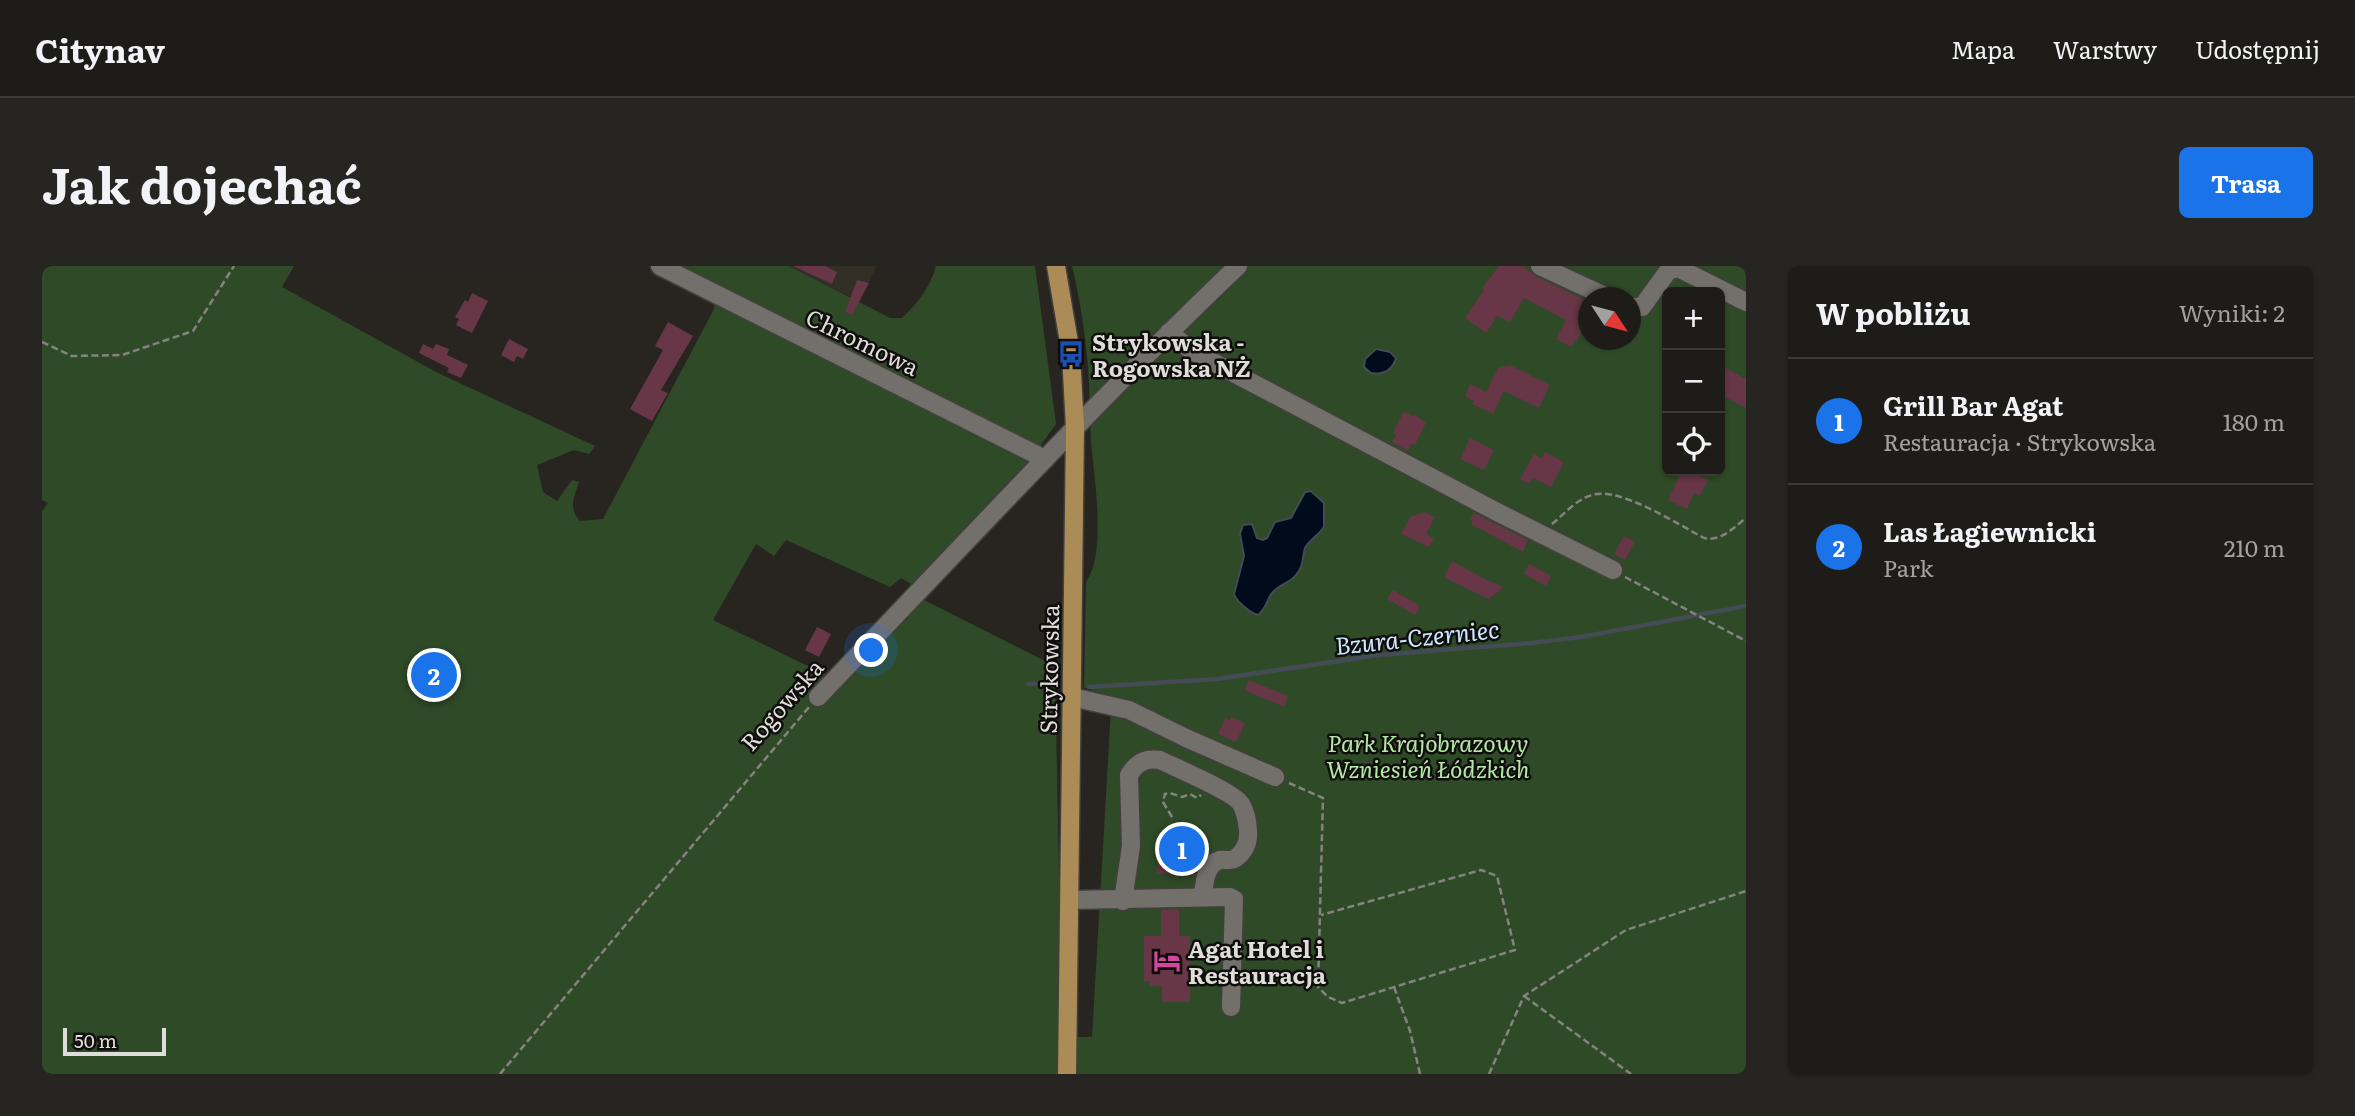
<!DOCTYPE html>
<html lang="pl">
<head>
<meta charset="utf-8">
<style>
  :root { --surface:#1e1c19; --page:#262522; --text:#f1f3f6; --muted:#a1a1a2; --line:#3c3a38; --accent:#1a73e8 }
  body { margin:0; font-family:Literata,serif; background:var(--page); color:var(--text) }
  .controls { position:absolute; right:21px; top:21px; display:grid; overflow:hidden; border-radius:10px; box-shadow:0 2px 5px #0004 }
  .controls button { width:63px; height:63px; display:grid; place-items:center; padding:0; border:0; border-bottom:2px solid var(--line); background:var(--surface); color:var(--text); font:35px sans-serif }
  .compass { position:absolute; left:1536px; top:21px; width:63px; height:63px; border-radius:50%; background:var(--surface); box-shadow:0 2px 5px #0004; rotate:126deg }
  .scale { position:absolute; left:21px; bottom:18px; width:103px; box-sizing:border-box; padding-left:7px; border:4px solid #dfddda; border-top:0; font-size:19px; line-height:24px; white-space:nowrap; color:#dfddda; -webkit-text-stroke:5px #100e0d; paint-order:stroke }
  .you { position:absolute; left:830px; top:385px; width:24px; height:24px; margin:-18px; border:5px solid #fff; border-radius:50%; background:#1a73e8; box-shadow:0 0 0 10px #1a73e833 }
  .badge { display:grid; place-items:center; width:46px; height:46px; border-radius:50%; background:var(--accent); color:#fff; font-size:23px; font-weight:700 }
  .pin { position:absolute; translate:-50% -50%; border:4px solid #fff; box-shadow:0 2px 7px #0006 }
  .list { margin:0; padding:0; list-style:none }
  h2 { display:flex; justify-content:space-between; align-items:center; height:91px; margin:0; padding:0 28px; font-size:30px }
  h2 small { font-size:23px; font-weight:400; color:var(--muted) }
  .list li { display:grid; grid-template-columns:46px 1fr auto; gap:21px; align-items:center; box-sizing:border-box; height:126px; padding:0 28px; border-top:2px solid var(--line) }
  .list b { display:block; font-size:26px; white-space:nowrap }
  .list p { margin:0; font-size:23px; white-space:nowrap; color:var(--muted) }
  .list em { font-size:23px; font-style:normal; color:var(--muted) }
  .icon { flex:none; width:38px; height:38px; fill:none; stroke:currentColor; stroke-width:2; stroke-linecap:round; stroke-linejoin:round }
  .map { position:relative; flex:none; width:1704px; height:808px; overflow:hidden; border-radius:10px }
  header { display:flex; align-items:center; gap:42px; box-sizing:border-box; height:98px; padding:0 35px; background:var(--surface); border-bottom:2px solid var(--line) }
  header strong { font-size:33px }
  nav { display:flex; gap:38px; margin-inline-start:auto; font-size:24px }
  .intro { display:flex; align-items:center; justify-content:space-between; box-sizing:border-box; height:168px; padding:0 42px }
  h1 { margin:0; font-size:49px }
  .button { padding:18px 32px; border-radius:10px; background:var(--accent); color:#fff; font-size:24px; font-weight:700 }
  main { display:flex; gap:42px; padding:0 42px }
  aside { flex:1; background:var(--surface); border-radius:10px; box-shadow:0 2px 5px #0004 }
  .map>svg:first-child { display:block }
</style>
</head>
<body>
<header>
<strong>Citynav</strong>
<nav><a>Mapa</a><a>Warstwy</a><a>Udostępnij</a></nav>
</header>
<div class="intro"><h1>Jak dojechać</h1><a class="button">Trasa</a></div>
<main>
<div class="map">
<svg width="1704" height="808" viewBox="0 0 1704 808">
  <rect width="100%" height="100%" fill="#282521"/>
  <polygon fill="#342f26" points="747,0 835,0 817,35"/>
  <path fill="#2f4a27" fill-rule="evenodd" d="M0,0H252L240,21L396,107L553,180L547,188L532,184L495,199L501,226L515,235L530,214L537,216C532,231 526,242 538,255L561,253L672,43L674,18L641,0H747L848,52H860C875,38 889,20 894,0H993L1014,158L975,212L874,321L859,312L848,321L744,274L732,290L714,278L671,354L803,418L858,356L882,334L1013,400L1020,771H1050L1069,443L1048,444L1049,422H1042L1044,316C1065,286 1052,212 1049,175C1047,150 1048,125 1046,100C1043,67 1038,33 1030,0H1704V808H0V245L6,237L0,234ZM1625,26H1678V205H1625ZM1546,32H1588V74H1546Z"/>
  <g fill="#000c1b" stroke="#434b54" stroke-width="2">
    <path d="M1334,83L1348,86L1354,92C1350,105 1341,109 1329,107L1322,101L1323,93Z"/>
    <path d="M1269,225L1282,237V261C1277,269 1267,274 1263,282C1260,292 1262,300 1254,309C1247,318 1234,319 1228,330C1224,338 1223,343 1216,349C1208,347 1195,336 1192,328L1202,290L1198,268L1201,259L1210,258L1215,272L1221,274L1225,272L1233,256L1249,252L1263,226Z"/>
  </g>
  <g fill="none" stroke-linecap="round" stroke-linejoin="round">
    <g stroke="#434b54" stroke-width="4.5">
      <polyline points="986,418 1015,417"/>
      <polyline points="1047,421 1175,413 1337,389 1489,377 1539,371 1704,340"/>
    </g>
  </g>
  <g fill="#673647">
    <polygon points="751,0 783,0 795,6 790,18"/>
    <polygon points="1457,0 1481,0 1493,10 1546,35 1546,52 1535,75 1533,74 1530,80 1526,79 1514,73 1524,54 1482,32 1468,56 1455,50 1444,67 1423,52 1442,24 1440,22"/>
    <polygon points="815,14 827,17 810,49 803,46"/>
    <polygon points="430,27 446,35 430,67 414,59 417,53 413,51 423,34 426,36"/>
    <polygon points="626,56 651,70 619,124 626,127 610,155 588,143 621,84 613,80"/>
    <polygon points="467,73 486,83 481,93 475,90 472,96 459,89"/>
    <polygon points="381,78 391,83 394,78 407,83 405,89 426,99 419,112 405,106 407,102 377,87"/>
    <polygon points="1468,99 1508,119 1497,142 1462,125 1451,148 1430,138 1432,135 1423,130 1428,118 1444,126 1456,102"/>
    <polygon points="1678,99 1704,113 1704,142 1678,128"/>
    <polygon points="1362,145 1371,150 1372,148 1384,157 1373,179 1370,177 1366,185 1350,176 1354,169 1351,167"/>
    <polygon points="1428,172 1452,184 1442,204 1418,193"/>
    <polygon points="1503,186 1522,196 1509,221 1491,212 1488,218 1478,213 1492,188 1500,192"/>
    <polygon points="1640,205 1646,205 1666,214 1658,230 1652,227 1645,243 1626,234"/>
    <polygon points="1382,246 1393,251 1384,268 1392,272 1387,281 1359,268 1368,251"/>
    <polygon points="1432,247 1486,274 1481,286 1429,258 1431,255 1428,254"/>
    <polygon points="1582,270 1593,276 1583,294 1572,288"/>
    <polygon points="1410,295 1443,313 1462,321 1447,333 1415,318 1402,311"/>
    <polygon points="1487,298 1509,310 1504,320 1482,308"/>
    <polygon points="1351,324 1378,340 1373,349 1345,333"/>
    <polygon points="775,361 789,368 777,391 763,384"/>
    <polygon points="1207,414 1246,430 1242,441 1202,424"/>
    <polygon points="1189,451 1203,457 1194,476 1176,468 1183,452 1188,454"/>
    <polygon points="1148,569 1165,569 1165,588 1161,592 1154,592 1153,609 1115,608 1116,574 1148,575"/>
    <polygon points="1137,643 1137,670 1148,670 1148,736 1120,736 1120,720 1107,720 1107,715 1102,715 1102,670 1119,670 1119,644"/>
  </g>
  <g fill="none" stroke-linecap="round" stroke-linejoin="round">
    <defs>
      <g id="minor">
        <polyline points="618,0 1003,193"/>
        <polyline points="1498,0 1567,32"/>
        <polyline points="1588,41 1600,41 1626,5 1636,2 1704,36"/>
        <polyline points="1127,66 1150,85 1457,247 1571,304"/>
        <path d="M776,431C915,286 1051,138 1196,0"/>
        <polyline points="1030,431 1087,444 1144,472 1233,511"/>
        <polyline points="1028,634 1188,631 1192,633 1189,741"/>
        <path d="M1081,635L1089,580L1087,509C1095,496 1104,492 1118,494C1134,502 1192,526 1199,538C1204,546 1205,555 1206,564C1207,575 1203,585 1194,592C1188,596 1184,593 1178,594C1163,598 1162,619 1161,631"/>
      </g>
      <polyline id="major" points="1014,0 1029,88 1033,162 1025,808"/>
    </defs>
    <use href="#minor" stroke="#42403d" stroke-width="21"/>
    <use href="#major" stroke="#42403d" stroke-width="21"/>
    <g stroke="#85837f" stroke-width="2.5" stroke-dasharray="7 3.5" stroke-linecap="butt">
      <polyline points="0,76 30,90 80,89 151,65 192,0"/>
      <path d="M1510,258C1522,248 1535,233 1550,229C1577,220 1637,259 1662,272C1679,276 1691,262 1704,252"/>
      <polyline points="1583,311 1704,375"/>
      <polyline points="1247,517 1281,532 1276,721 1286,731 1300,737 1473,684 1455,610 1439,604 1279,649"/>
      <polyline points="1130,551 1121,536 1123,528 1128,527 1140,531 1148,528 1155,532 1159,529"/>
      <polyline points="1352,721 1368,765 1378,808"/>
      <polyline points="1482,730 1589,808"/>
      <polyline points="458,808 767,441"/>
      <polyline points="1447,808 1482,730 1584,664 1704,625"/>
    </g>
    <use href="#minor" stroke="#73706b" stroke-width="18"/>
    <use href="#major" stroke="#ab8c57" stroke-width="18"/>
  </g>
  <defs>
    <symbol id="bus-bare" viewBox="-9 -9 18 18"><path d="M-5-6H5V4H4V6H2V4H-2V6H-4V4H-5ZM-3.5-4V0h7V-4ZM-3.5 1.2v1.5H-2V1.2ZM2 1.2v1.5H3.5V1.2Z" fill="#1a4fb4" stroke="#100e0d" stroke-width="2.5" paint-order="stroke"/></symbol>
    <symbol id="hotel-bare" viewBox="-9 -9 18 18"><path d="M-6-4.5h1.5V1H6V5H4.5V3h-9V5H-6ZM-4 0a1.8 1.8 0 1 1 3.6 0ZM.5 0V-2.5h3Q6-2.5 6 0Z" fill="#d1479c" stroke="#100e0d" stroke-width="2.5" paint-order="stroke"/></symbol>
  </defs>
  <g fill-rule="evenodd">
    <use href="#bus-bare" x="1010" y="69" width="38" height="38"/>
    <use href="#hotel-bare" x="1106" y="676" width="38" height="38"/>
  </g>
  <g text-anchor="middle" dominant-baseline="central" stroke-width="5" stroke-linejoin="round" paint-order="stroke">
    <g font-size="23" fill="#dfddda" stroke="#100e0d">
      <text transform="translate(821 75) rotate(26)">Chromowa</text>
      <text transform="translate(1006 403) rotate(-89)">Strykowska</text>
      <text transform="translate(739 438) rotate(-49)">Rogowska</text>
    </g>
    <g font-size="23" font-weight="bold" fill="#dfddda" stroke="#100e0d" text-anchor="start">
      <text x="1050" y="75">Strykowska -<tspan x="1050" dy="26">Rogowska NŻ</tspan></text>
      <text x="1146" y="682">Agat Hotel i<tspan x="1146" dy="26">Restauracja</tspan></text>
    </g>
    <g font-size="23" font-style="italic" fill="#b4e8a6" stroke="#100e0d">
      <text x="1386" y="476">Park Krajobrazowy<tspan x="1386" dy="26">Wzniesień Łódzkich</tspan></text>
    </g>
    <g font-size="24" font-style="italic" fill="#cbe8fd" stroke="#100e0d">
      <text transform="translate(1375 370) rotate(-6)">Bzura-Czerniec</text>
    </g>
  </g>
</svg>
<div class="controls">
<button>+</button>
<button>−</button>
<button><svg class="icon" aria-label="locate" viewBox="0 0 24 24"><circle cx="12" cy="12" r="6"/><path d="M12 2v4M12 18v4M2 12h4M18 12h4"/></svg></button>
</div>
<svg class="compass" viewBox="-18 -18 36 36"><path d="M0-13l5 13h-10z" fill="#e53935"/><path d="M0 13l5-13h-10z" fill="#a1a1a2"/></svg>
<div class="scale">50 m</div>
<div class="you"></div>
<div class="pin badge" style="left:1140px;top:583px">1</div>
<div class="pin badge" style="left:392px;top:409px">2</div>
</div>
<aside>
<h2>W pobliżu<small>Wyniki: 2</small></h2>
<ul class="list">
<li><span class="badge">1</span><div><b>Grill Bar Agat</b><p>Restauracja · Strykowska</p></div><em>180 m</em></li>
<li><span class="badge">2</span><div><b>Las Łagiewnicki</b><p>Park</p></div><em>210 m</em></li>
</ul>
</aside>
</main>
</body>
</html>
